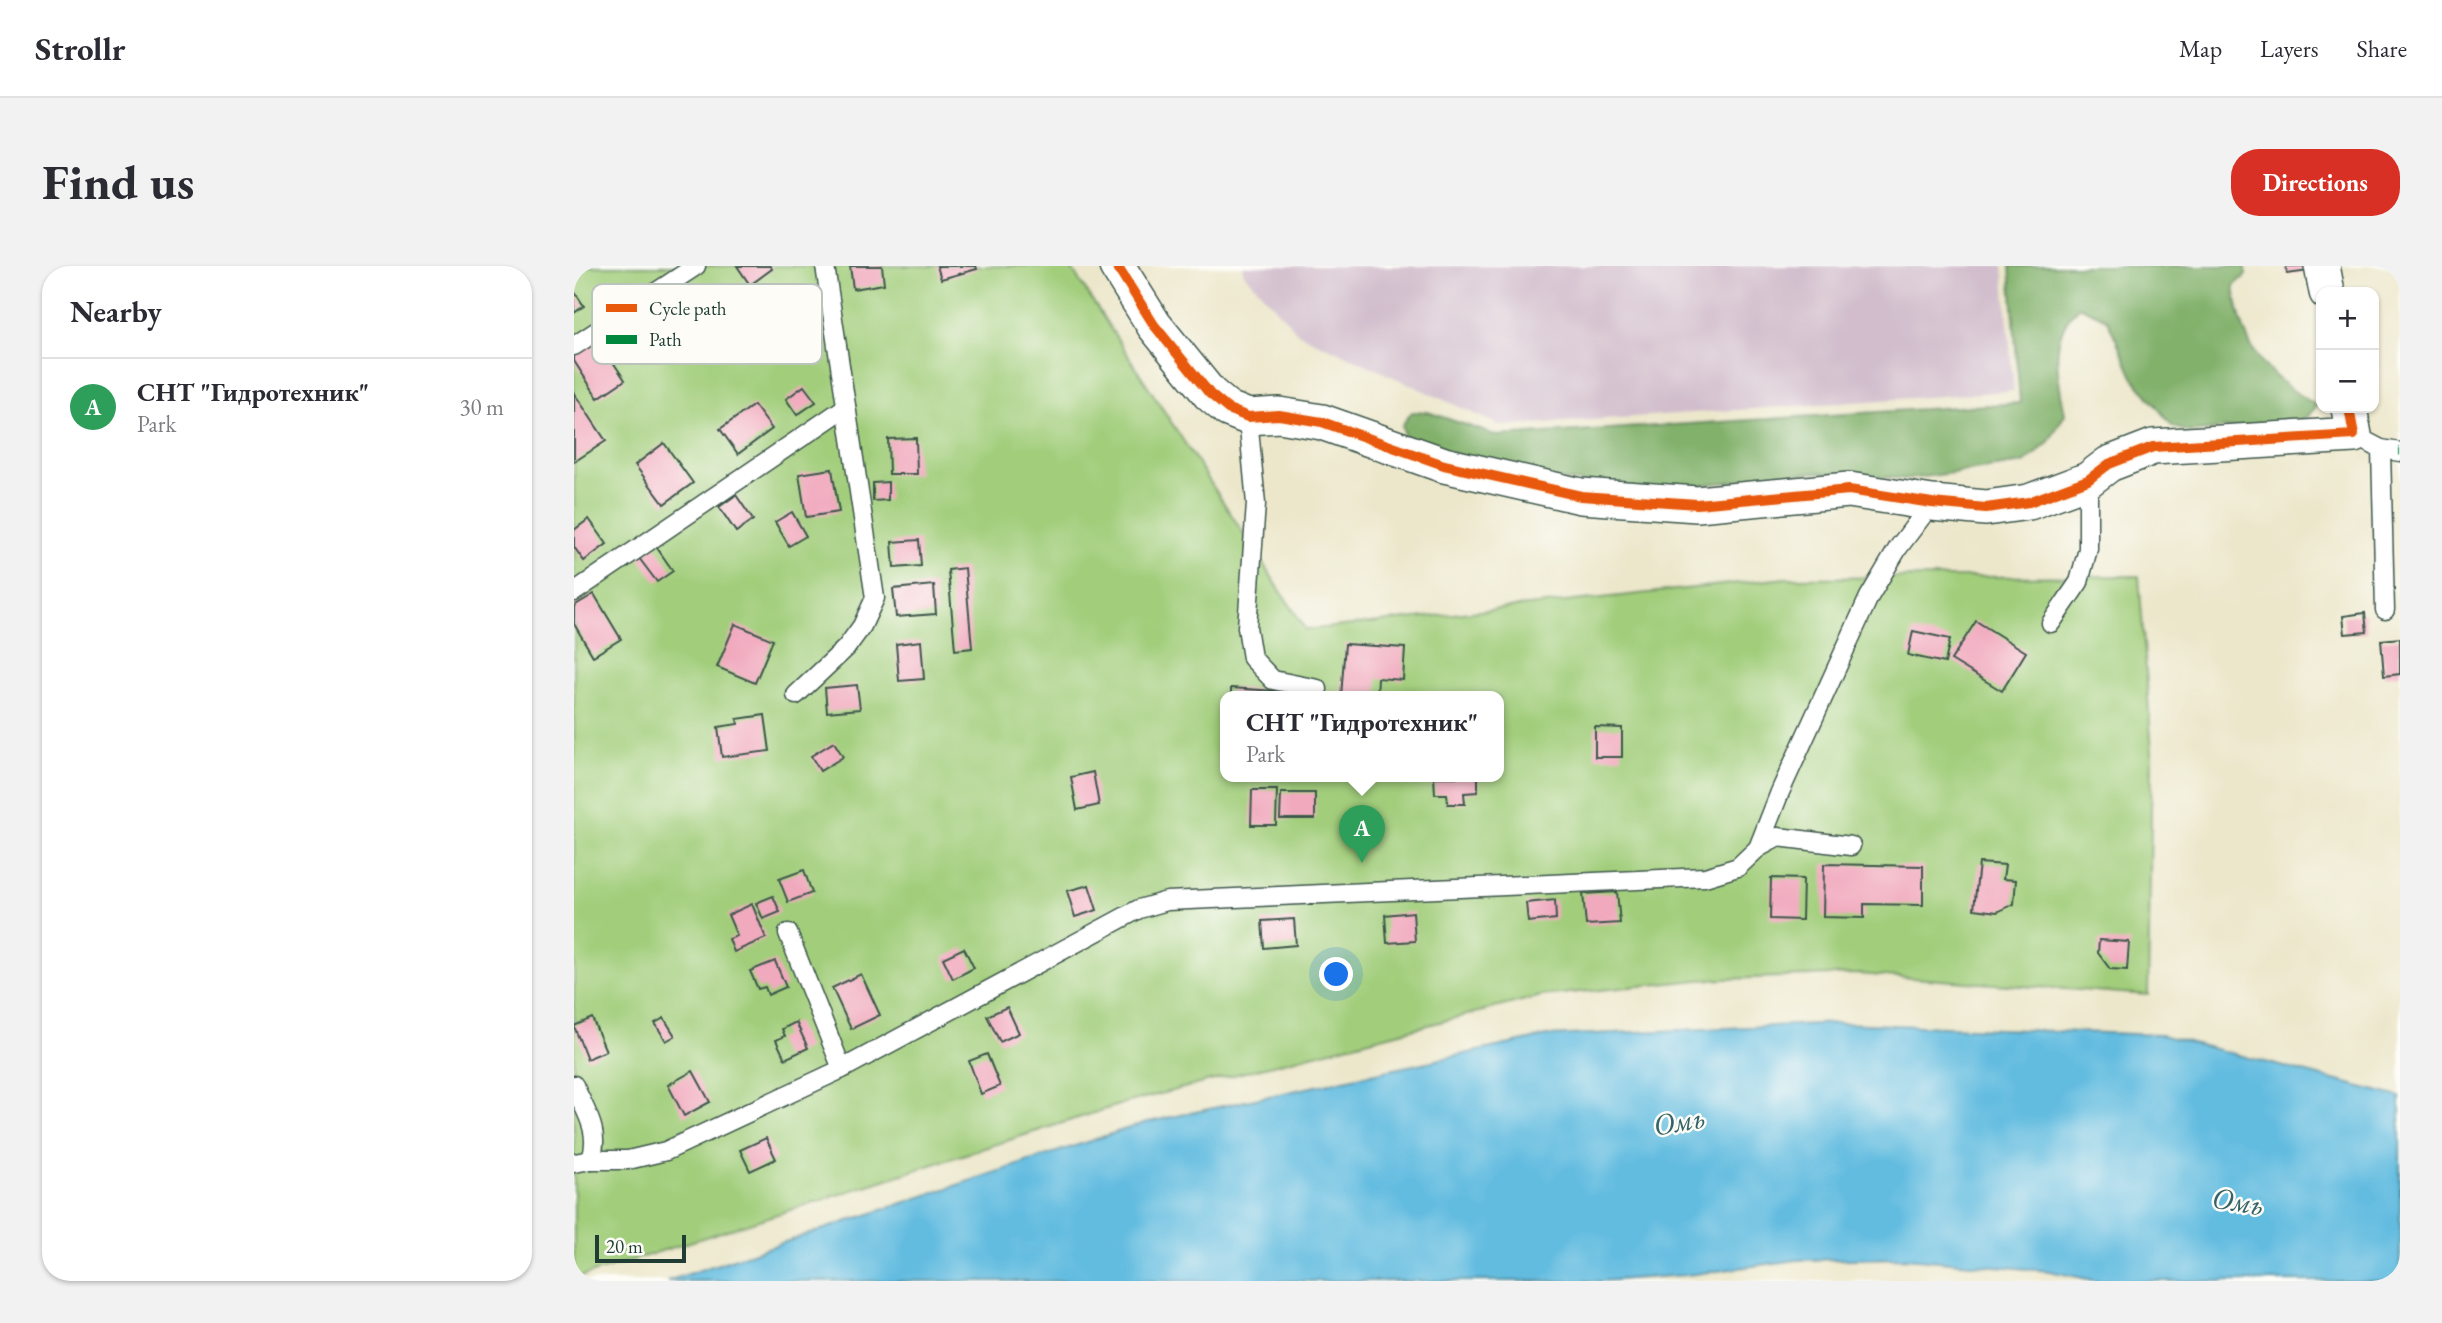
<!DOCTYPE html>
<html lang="en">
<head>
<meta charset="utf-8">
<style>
  :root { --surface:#fff; --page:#f2f2f3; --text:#2b2b33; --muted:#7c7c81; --line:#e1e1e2; --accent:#d93025 }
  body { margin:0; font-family:"EB Garamond",serif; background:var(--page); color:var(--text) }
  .controls { position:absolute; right:21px; top:21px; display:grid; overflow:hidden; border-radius:14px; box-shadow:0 2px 5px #0004 }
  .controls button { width:63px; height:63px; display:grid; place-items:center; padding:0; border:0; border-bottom:2px solid var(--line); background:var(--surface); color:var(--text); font:35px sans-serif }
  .scale { position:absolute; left:21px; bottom:18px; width:91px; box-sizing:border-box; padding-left:7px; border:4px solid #1f3d34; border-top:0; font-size:19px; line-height:24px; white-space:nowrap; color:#1f3d34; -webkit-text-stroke:5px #fdfcf7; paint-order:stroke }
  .you { position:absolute; left:763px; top:709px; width:24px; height:24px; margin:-18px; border:5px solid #fff; border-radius:50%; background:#1a73e8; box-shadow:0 0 0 10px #1a73e833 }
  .badge { display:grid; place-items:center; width:46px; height:46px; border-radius:50%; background:var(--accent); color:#fff; font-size:23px; font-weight:700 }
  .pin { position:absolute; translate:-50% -58px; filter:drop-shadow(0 2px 4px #0008) }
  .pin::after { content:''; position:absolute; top:37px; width:24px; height:21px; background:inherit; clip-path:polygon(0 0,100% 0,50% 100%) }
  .popup { position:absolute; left:646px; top:425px; width:284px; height:91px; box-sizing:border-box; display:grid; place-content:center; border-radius:14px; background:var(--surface); filter:drop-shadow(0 2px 5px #0005); font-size:23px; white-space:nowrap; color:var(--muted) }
  .popup b { font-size:26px; color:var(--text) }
  .popup::after { content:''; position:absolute; left:50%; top:100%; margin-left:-14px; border:14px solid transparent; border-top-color:var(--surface) }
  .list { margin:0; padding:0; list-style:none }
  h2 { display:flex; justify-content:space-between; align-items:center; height:91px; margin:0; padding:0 28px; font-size:30px }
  h2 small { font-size:23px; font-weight:400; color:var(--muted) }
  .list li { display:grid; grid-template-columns:46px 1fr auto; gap:21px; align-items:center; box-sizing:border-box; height:98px; padding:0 28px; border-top:2px solid var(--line) }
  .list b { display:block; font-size:26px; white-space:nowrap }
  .list p { margin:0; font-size:23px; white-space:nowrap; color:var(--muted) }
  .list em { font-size:23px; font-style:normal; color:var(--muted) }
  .map { position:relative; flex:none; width:1826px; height:1015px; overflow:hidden; border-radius:28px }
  header { display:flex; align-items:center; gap:42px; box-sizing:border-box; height:98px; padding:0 35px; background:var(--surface); border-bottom:2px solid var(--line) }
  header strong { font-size:33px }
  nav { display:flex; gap:38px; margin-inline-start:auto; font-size:24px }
  .intro { display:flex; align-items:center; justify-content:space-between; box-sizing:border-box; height:168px; padding:0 42px }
  h1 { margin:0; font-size:49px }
  .button { padding:18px 32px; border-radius:28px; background:var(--accent); color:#fff; font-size:24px; font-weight:700 }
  main { display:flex; gap:42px; padding:0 42px }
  aside { flex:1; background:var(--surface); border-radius:28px; box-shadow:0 2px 5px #0004 }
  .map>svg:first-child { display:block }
</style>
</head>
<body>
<header>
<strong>Strollr</strong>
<nav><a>Map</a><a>Layers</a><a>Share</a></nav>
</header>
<div class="intro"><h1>Find us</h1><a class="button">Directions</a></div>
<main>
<aside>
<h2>Nearby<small></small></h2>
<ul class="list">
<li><span class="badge" style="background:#2e9e5b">A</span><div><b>СНТ &quot;Гидротехник&quot;</b><p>Park</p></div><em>30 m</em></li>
</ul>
</aside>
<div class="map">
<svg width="1826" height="1015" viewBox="0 0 1826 1015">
  <rect width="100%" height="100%" fill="#fdfcf7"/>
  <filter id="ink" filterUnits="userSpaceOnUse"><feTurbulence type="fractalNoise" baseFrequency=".0143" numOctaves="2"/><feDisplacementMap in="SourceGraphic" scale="14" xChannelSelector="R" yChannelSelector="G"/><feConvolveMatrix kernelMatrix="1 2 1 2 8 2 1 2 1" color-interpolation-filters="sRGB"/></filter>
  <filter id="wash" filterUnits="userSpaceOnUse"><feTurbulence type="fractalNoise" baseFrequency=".00686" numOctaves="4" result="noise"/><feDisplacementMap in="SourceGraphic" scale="28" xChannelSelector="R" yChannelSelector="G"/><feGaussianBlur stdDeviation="1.57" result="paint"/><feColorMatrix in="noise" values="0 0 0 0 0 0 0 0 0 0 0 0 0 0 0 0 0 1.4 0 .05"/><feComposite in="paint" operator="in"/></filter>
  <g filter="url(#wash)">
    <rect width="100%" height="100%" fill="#ece7cb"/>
    <polygon fill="#d1bdcc" points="669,0 1429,0 1440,125 927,160 725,68 669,6"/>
    <path fill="#a2ce7b" stroke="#608658" stroke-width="2" fill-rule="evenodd" d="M0,0H496L732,364L1212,312L1565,310L1578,486L1574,729L1283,708L1125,714L967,730L551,837L0,1013ZM652,431H924V511H652Z"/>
    <path fill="#81b16b" stroke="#507750" stroke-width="2" d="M1436,0H1672V9L1660,20C1668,83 1690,109 1743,140L1732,152L1717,156L1615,166L1599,161L1559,111L1533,53L1505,40C1473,70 1484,110 1491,148L1474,177L1450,197L1335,213L1240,206L1084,224L964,212L831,174L828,159L838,146H854L924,170L1446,137Z"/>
    <polygon fill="#62bce0" stroke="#407c8a" stroke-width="2" points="1266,757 1587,769 1826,831 1826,1015 1523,1015 1475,1005 1332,992 1223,994 1114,1009 1026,1015 93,1015 570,857 973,770"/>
    <g id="blocks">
      <g fill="#f1a9be">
        <polygon points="163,0 196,0 198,3 176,19"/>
        <polygon points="276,0 308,0 310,18 279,23"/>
        <polygon points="363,0 402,0 403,3 367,13"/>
        <polygon points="1712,0 1735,0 1736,5 1713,8"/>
        <polygon points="0,25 10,40 0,47"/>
        <polygon points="24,74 51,114 24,132 0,95 0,90"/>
        <polygon points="230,120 242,136 223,149 212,133"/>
        <polygon points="0,127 32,175 0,196"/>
        <polygon points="180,139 198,163 164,188 146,163"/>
        <polygon points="342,172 343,208 315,208 314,173"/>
        <polygon points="90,177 119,217 90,238 61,199"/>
        <polygon points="258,203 265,246 232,251 225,208"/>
        <polygon points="314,216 314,234 299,235 299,217"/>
        <polygon points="162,229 179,254 162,266 145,241"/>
        <polygon points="218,246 232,270 215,280 201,256"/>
        <polygon points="15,253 33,278 10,295 0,281 0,264"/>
        <polygon points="345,274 347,300 320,302 318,276"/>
        <polygon points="81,279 99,305 83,316 65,292"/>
        <polygon points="391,302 398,382 381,384 374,304"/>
        <polygon points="360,319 362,348 322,351 319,323"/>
        <polygon points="20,328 47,373 19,390 0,358 0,340"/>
        <polygon points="1791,347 1793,366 1771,368 1769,350"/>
        <polygon points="1402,355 1452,386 1428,425 1377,394"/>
        <polygon points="161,358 199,374 181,417 143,401"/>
        <polygon points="1339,365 1376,373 1371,397 1334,389"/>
        <polygon points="1826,372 1826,408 1810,410 1807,374"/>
        <polygon points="347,375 350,413 325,415 322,378"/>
        <polygon points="771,378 831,382 829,414 804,412 803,431 767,431"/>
        <polygon points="283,419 286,443 253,446 251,422"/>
        <polygon points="657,422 701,425 700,431 657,431"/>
        <polygon points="191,449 196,485 148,491 144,461 164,458 163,453"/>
        <polygon points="1021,461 1048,462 1048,491 1021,491"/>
        <polygon points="260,476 269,491 246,505 237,490"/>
        <polygon points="519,506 525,539 503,544 497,511"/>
        <polygon points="860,511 904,511 904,526 890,527 891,538 874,538 873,528 861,528"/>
        <polygon points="678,524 703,524 702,559 677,559"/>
        <polygon points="707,527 741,527 741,553 706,553"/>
        <polygon points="1405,597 1431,599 1429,613 1442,614 1440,638 1423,646 1400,643"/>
        <polygon points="1250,598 1349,600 1349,639 1290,638 1290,652 1249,651"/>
        <polygon points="230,604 238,627 214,636 205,613"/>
        <polygon points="1197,612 1229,613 1228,654 1196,653"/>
        <polygon points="515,619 523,644 501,651 493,625"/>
        <polygon points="1043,626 1046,657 1012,659 1009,628"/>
        <polygon points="199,630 206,646 189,653 182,637"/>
        <polygon points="981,634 982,653 954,656 952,637"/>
        <polygon points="178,638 192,672 160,686 155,673 163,670 154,649"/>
        <polygon points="839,646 841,675 813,677 811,649"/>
        <polygon points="720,653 722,679 690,682 688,655"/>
        <polygon points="1525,674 1555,676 1553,704 1536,703 1524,687"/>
        <polygon points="390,682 400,702 379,713 369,692"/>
        <polygon points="201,695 212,721 194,729 191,721 184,723 176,705"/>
        <polygon points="287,708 306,749 277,763 258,722"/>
        <polygon points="433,741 445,767 426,776 413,750"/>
        <polygon points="18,752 32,785 13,793 0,760"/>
        <polygon points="90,752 101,770 92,775 81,757"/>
        <polygon points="222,756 234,782 211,793 202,774 211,770 208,763"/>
        <polygon points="413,788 426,820 407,828 395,795"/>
        <polygon points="119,805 136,836 110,850 94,819"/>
        <polygon points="192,872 202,893 176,905 166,884"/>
      </g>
    </g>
  </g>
  <g filter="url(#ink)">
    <use href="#blocks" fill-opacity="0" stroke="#3e564b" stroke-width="2"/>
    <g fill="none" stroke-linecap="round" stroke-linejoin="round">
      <defs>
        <g id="service">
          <polyline points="0,80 122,0"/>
          <polyline points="674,151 682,238 673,361 678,392 699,414 744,423"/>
          <polyline points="1780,169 1807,183 1826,186"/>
          <polyline points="1807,183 1811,344"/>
          <polyline points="0,326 272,141"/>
          <polyline points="1477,357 1505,316 1514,283 1514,214"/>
          <polyline points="222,429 272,382 288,360 301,332 251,0"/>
          <polyline points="1184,582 1204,571 1277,580"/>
          <polyline points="214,667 268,803"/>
          <path d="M0,819C11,845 27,865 17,894"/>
          <polyline points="0,897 17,894 54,894 92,885 268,803 565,643 593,635 1131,611 1164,601 1184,582 1206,526 1295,331 1324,282 1358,237"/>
        </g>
        <g id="minor">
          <polyline points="543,0 580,59 636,128 654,143 674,151 705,149 748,156 870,199 1007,230 1123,238 1275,224 1358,237 1412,242 1455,236 1514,214 1535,198 1579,181 1780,169 1775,142"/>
          <polyline points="1748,0 1753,26"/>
        </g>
      </defs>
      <use href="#service" stroke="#3e564b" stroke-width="21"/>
      <use href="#minor" stroke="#3e564b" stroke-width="38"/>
      <use href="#service" stroke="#fff" stroke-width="18"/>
      <use href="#minor" stroke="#fff" stroke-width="35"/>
      <polyline stroke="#00873e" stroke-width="9" stroke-dasharray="18 9" stroke-linecap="butt" points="1825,185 1826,185"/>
      <defs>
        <polyline id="cycleway" points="543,0 580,59 636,128 654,143 674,151 705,149 748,156 870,199 1007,230 1123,238 1275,224 1358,237 1412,242 1455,236 1514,214 1535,198 1579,181 1780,169 1775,142"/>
      </defs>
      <use href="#cycleway" stroke="#fdfcf7" stroke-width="15"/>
      <use href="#cycleway" stroke="#e8590c" stroke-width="10"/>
    </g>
  </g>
  <g text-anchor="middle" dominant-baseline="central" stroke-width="5" stroke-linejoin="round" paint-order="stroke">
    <g font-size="30" font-style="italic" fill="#336368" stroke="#fdfcf7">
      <text transform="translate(1105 855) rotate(-10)">Омь</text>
      <text transform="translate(1664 935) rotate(9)">Омь</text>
    </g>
  </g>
  <rect x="18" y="18" width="230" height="80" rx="10" fill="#fdfcf7" stroke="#bac3bc" stroke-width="2"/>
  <rect x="32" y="38" width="31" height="8" fill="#e8590c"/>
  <rect x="32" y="69" width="31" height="9" fill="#00873e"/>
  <g font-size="19" fill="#1f3d34">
    <text x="75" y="49">Cycle path</text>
    <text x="75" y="80">Path</text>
  </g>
</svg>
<div class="controls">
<button>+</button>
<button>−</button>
</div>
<div class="scale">20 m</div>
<div class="you"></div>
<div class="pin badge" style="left:788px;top:597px;background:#2e9e5b">A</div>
<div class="popup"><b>СНТ &quot;Гидротехник&quot;</b>Park</div>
</div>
</main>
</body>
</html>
